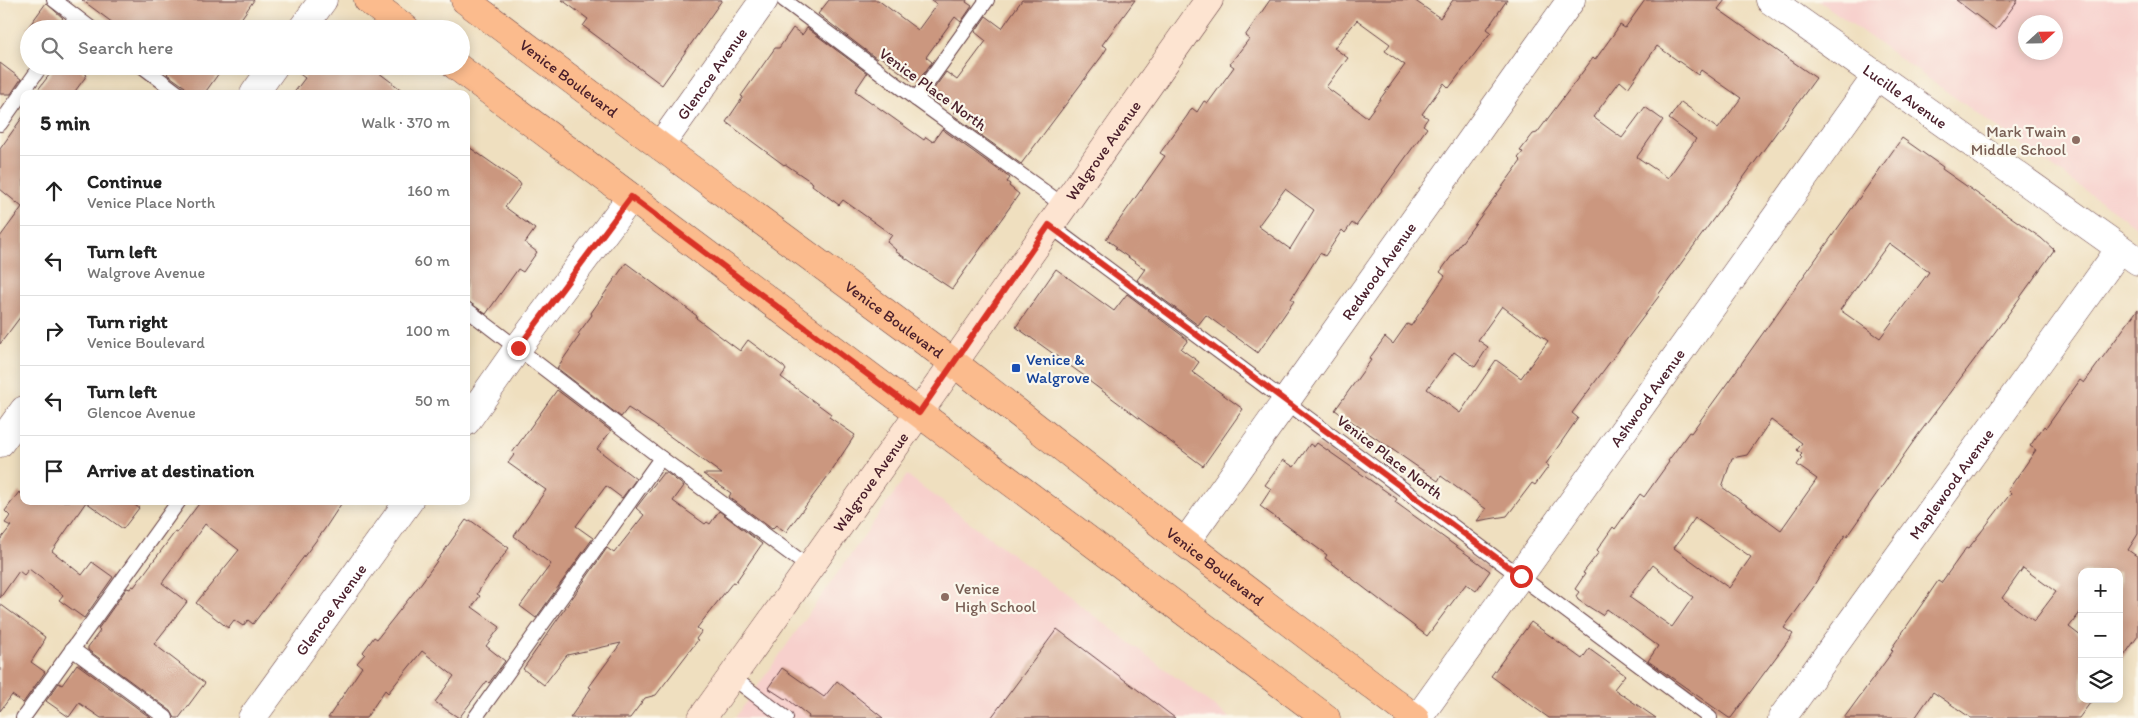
<!DOCTYPE html>
<html lang="en">
<head>
<meta charset="utf-8">
<style>
  :root { --surface:#fff; --page:#f6f6f6; --text:#222; --muted:#767676; --line:#e0e0e0 }
  body { margin:0; font-family:Itim,sans-serif; background:var(--page); color:var(--text) }
  .controls { position:absolute; right:15px; bottom:15px; display:grid; overflow:hidden; border-radius:10px; box-shadow:0 2px 12px #0003 }
  .controls button { width:45px; height:45px; display:grid; place-items:center; padding:0; border:0; border-bottom:1px solid var(--line); background:var(--surface); color:var(--text); font:25px sans-serif }
  .compass { position:absolute; left:2018px; top:15px; width:45px; height:45px; border-radius:50%; background:var(--surface); box-shadow:0 2px 12px #0003; rotate:68deg }
  .stop { position:absolute; width:15px; height:15px; margin:-11px; border:4px solid #d93025; border-radius:50%; background:#fff }
  .stop.end { background:#d93025; border-color:#fff; box-shadow:0 1px 5px #0008 }
  .list { margin:0; padding:0; list-style:none }
  h2 { display:flex; justify-content:space-between; align-items:center; height:65px; margin:0; padding:0 20px; font-size:21px }
  h2 small { font-size:16px; font-weight:400; color:var(--muted) }
  .list li { display:grid; grid-template-columns:32px 1fr auto; gap:15px; align-items:center; box-sizing:border-box; height:70px; padding:0 20px; border-top:1px solid var(--line) }
  .list b { display:block; font-size:19px; white-space:nowrap }
  .list p { margin:0; font-size:16px; white-space:nowrap; color:var(--muted) }
  .list em { font-size:16px; font-style:normal; color:var(--muted) }
  .icon { flex:none; width:28px; height:28px; fill:none; stroke:currentColor; stroke-width:2; stroke-linecap:round; stroke-linejoin:round }
  .map { position:relative; flex:none; width:2138px; height:718px; overflow:hidden }
  .search { position:absolute; background:var(--surface); box-shadow:0 2px 12px #0003; left:20px; top:20px; width:450px; height:55px; display:flex; align-items:center; gap:12px; box-sizing:border-box; padding:0 18px; border-radius:28px; color:var(--muted); font-size:19px }
  .panel { position:absolute; background:var(--surface); box-shadow:0 2px 12px #0003; left:20px; top:90px; width:450px; height:415px; border-radius:10px }
  .map>svg:first-child { display:block }
</style>
</head>
<body>
<div class="map">
<svg width="2138" height="718" viewBox="0 0 2138 718">
  <rect width="100%" height="100%" fill="#fbf7ec"/>
  <filter id="ink" filterUnits="userSpaceOnUse"><feTurbulence type="fractalNoise" baseFrequency=".02" numOctaves="2"/><feDisplacementMap in="SourceGraphic" scale="10" xChannelSelector="R" yChannelSelector="G"/><feConvolveMatrix kernelMatrix="1 2 1 2 8 2 1 2 1" color-interpolation-filters="sRGB"/></filter>
  <filter id="wash" filterUnits="userSpaceOnUse"><feTurbulence type="fractalNoise" baseFrequency=".0096" numOctaves="4" result="noise"/><feDisplacementMap in="SourceGraphic" scale="20" xChannelSelector="R" yChannelSelector="G"/><feGaussianBlur stdDeviation="1.12" result="paint"/><feColorMatrix in="noise" values="0 0 0 0 0 0 0 0 0 0 0 0 0 0 0 0 0 1.4 0 .05"/><feComposite in="paint" operator="in"/></filter>
  <g filter="url(#wash)">
    <rect width="100%" height="100%" fill="#efdfbf"/>
    <g fill="#f7d0cc" fill-rule="evenodd">
      <path d="M1818,0H2138V228ZM2026,22H2056V52H2026Z"/>
      <polygon points="907,475 1230,718 735,718"/>
    </g>
    <g id="blocks">
      <g fill="#cb977f" fill-rule="evenodd">
        <polygon points="82,0 254,0 234,29 121,29"/>
        <polygon points="562,0 722,0 662,85 583,26 588,19"/>
        <polygon points="829,0 878,0 918,30 937,4 931,0 967,0 966,2 972,6 961,22 955,17 926,57 932,62 919,80 914,76 911,80 879,56 877,59 818,14"/>
        <polygon points="1022,0 1135,0 1102,45 1107,48 1102,56 1021,164 953,115 958,107 933,90 946,72 957,80 986,41 975,32 986,16 1002,28"/>
        <path d="M1270,0H1414L1440,18L1453,0H1507L1487,29L1491,32L1449,88L1444,83L1422,114L1428,118L1423,125L1427,128L1356,226L1352,223L1345,233L1342,230L1325,256L1320,253L1291,299L1294,301L1258,353L1206,315L1198,325L1137,280L1145,269L1115,248L1117,247L1106,239L1165,156L1160,153L1187,116L1192,108L1197,112L1204,101L1208,103L1234,67L1230,64L1249,39L1245,36ZM1357,20L1390,44L1385,51L1405,65L1367,117L1326,87L1348,58L1334,48ZM1285,189L1314,210L1290,249L1258,226Z"/>
        <path d="M1645,0H1725L1718,9L1816,78L1658,295L1659,296L1572,413L1578,418L1546,464L1549,466L1535,485L1532,483L1507,516L1477,521L1486,509L1441,476L1438,481L1335,410L1371,360L1369,359L1385,337L1393,344L1407,324L1411,326L1445,276L1440,272L1521,161L1518,158L1523,152L1520,151L1533,134L1537,133L1593,58L1595,60L1620,25L1625,28ZM1657,46L1698,75L1701,70L1741,98L1718,129L1681,102L1669,119L1696,139L1668,178L1637,157L1663,120L1645,107L1622,138L1593,117L1620,81L1628,88ZM1502,306L1548,341L1521,378L1496,360L1460,413L1427,389L1454,352L1475,367L1488,347L1478,340Z"/>
        <polygon points="1956,0 2018,0 1996,30"/>
        <polygon points="46,3 63,18 54,29 27,29"/>
        <polygon points="793,28 802,35 807,28 867,73 855,91 924,140 926,137 933,142 942,129 1010,178 1007,182 1010,184 1009,186 1019,194 952,289 895,251 896,250 887,242 892,235 843,200 839,205 812,185 813,183 785,164 784,165 726,122 743,97 741,96 775,48 779,48"/>
        <polygon points="0,63 21,79 11,94 0,94"/>
        <polygon points="56,66 75,66 87,75 73,94 32,94 35,90 37,91"/>
        <polygon points="173,66 224,66 204,94 188,94 185,87 167,74"/>
        <polygon points="289,66 370,66 407,94 293,94 305,78"/>
        <polygon points="24,115 24,312 0,344 0,237 22,207 0,189 0,149"/>
        <path d="M1902,138L1943,167L1942,169L2041,238L2054,250L2004,320L1918,435L1847,536L1845,535L1814,585H1815L1784,628L1793,634L1731,718H1729L1648,661L1658,646L1607,609L1602,615L1578,600L1576,596L1579,592L1575,589L1585,574L1583,573L1599,552L1597,550L1613,527L1615,529L1640,494L1644,497L1669,462L1668,461L1689,432L1691,433L1736,371ZM1889,243L1929,272L1880,338L1840,310ZM1771,420L1802,443L1797,450L1802,454L1800,456L1802,458L1797,465L1817,479L1781,530L1722,487L1732,458L1747,455ZM1695,518L1751,557L1729,588L1674,548ZM1653,565L1693,597L1672,627L1629,597Z"/>
        <polygon points="466,145 519,182 521,185 505,207 535,229 525,243 537,252 523,272 518,269 486,314 466,300"/>
        <polygon points="626,263 697,316 696,318 740,351 748,340 784,367 786,370 781,377 831,414 829,417 855,435 828,476 786,532 776,525 772,529 729,497 731,493 703,474 722,474 653,424 628,408 621,417 557,368 580,335 578,334 592,315 591,313"/>
        <polygon points="1056,269 1114,311 1127,294 1188,340 1181,349 1199,362 1192,372 1243,409 1203,466 1089,381 1090,380 1016,327"/>
        <path d="M2138,309V534L2128,550L2138,557V636L2119,663V572H2082V610L2069,627L2082,637V699H2093L2079,718H1971L1933,692L1915,718H1844L1893,651L1891,649L1938,581L1941,583L1966,548L1968,549L2011,493L2008,490L2036,450L2030,446L2044,426L2046,428L2080,380L2084,383ZM2023,568L2056,592L2034,621L2002,598Z"/>
        <polygon points="557,390 611,431 597,449 636,479 622,498 606,486 576,526 593,538 536,618 520,606 551,564 514,536 546,490 508,463 514,455 512,453"/>
        <polygon points="1317,443 1397,499 1395,502 1490,571 1476,591 1466,584 1427,636 1325,558 1327,555 1260,506 1271,489 1265,485 1283,460 1294,467 1310,444 1314,447"/>
        <polygon points="663,473 667,473 684,486 673,501 705,524 707,522 710,524 719,511 762,544 735,583 733,582 697,628 702,631 696,639 698,640 656,695 645,698 630,718 570,718 591,688 589,687 621,643 567,655 544,685 523,669 607,548 614,553 644,515 636,508"/>
        <polygon points="19,492 24,496 24,501 129,501 139,508 123,529 86,502 52,551 82,575 92,562 113,577 84,618 59,600 63,595 29,569 24,575 19,571 0,598 0,540 11,526 5,523 10,516 5,511"/>
        <polygon points="201,501 343,501 324,530 253,624 248,620 243,626 234,620 228,628 196,603 239,550 205,524 162,583 187,602 154,644 205,683 179,718 175,718 171,711 88,650 88,647 100,631 98,629 127,588 130,589 132,586 134,587 175,532 177,533"/>
        <polygon points="466,520 469,522 470,520 509,548 483,584 477,594 480,596 472,607 500,627 486,646 505,661 489,683 487,681 459,718 435,702 454,676 422,651 388,693 385,690 366,718 328,718 362,667 357,663 365,654 363,652 374,637 377,639 422,582"/>
        <polygon points="0,604 45,637 43,641 44,642 31,662 45,672 23,703 12,695 0,711"/>
        <polygon points="1531,622 1582,659 1589,649 1625,675 1614,689 1656,718 1549,718 1491,676"/>
        <polygon points="1057,629 1175,718 991,718"/>
        <polygon points="77,664 151,718 101,718 79,703 69,717 46,701 59,683 62,685"/>
        <polygon points="782,668 824,697 837,681 883,718 808,718 809,716 786,698 785,699 768,688"/>
      </g>
    </g>
  </g>
  <g filter="url(#ink)">
    <use href="#blocks" fill-opacity="0" stroke="#633c41" stroke-width="1"/>
    <g fill="none" stroke-linecap="round" stroke-linejoin="round">
      <defs>
        <g id="lane">
          <polyline points="54,0 92,29"/>
          <polyline points="784,0 916,99 1063,205"/>
          <polyline points="68,29 76,17"/>
          <polyline points="142,66 179,94"/>
          <polyline points="916,99 987,0"/>
          <polyline points="0,124 41,66"/>
          <polyline points="1049,225 1710,718"/>
          <polyline points="466,309 661,458 810,568"/>
          <polyline points="72,649 166,718"/>
          <polyline points="732,677 786,718"/>
          <polyline points="23,718 179,501"/>
          <polyline points="475,718 661,458"/>
        </g>
        <g id="street">
          <path id="s1" d="M1770,0L2138,261"/>
          <polyline points="302,29 323,0"/>
          <polyline points="254,94 274,66"/>
          <path id="s2" d="M660,146L764,0"/>
          <polyline points="466,422 518,348 631,197"/>
          <polyline points="0,443 24,410"/>
          <path id="s3" d="M1185,543L1571,0"/>
          <path id="s4" d="M252,718L409,501"/>
          <path id="s5" d="M1418,718L1876,77"/>
          <path id="s6" d="M1782,718L2120,249"/>
        </g>
        <g id="secondary">
          <path id="s7" d="M702,718C874,480 1039,239 1209,0"/>
        </g>
        <g id="primary">
          <polyline points="368,0 406,29"/>
          <path id="s8" d="M465,0L660,146L954,363L1185,543L1415,718"/>
          <polyline points="456,66 1326,718"/>
        </g>
      </defs>
      <use href="#lane" stroke="#633c41" stroke-width="16"/>
      <use href="#street" stroke="#633c41" stroke-width="29"/>
      <use href="#secondary" stroke="#633c41" stroke-width="29"/>
      <use href="#primary" stroke="#633c41" stroke-width="29"/>
      <use href="#lane" stroke="#fff" stroke-width="14"/>
      <use href="#street" stroke="#fff" stroke-width="28"/>
      <use href="#secondary" stroke="#fde4d1" stroke-width="28"/>
      <use href="#primary" stroke="#fbbb8d" stroke-width="28"/>
    </g>
  </g>
  <g fill="none" stroke-linecap="round" stroke-linejoin="round" filter="url(#ink)">
    <polyline stroke="#d93025" stroke-width="6" points="518,348 631,197 919,413 1049,225 1521,576"/>
  </g>
  <g fill="#8d6e63" stroke="#fbf7ec" stroke-width="2">
    <circle cx="2076" cy="140" r="5"/>
    <circle cx="945" cy="597" r="5"/>
  </g>
  <rect fill="#1a4fb4" stroke="#fbf7ec" stroke-width="2" x="1011" y="363" width="10" height="10" rx="2.5"/>
  <g text-anchor="middle" dominant-baseline="central" stroke-width="4.5" stroke-linejoin="round" paint-order="stroke">
    <g font-size="16" fill="#4a1f2b" stroke="#fbf7ec">
      <text stroke="none"><textPath href="#s2" startOffset="89">Glencoe Avenue</textPath></text>
      <text stroke="none"><textPath href="#s8" startOffset="130">Venice Boulevard</textPath></text>
      <text transform="translate(933 89) rotate(36)">Venice Place North</text>
      <text stroke="none"><textPath href="#s1" startOffset="166">Lucille Avenue</textPath></text>
      <text stroke="none"><textPath href="#s7" startOffset="695">Walgrove Avenue</textPath></text>
      <text stroke="none"><textPath href="#s3" startOffset="334">Redwood Avenue</textPath></text>
      <text stroke="none"><textPath href="#s8" startOffset="535">Venice Boulevard</textPath></text>
      <text stroke="none"><textPath href="#s5" startOffset="394">Ashwood Avenue</textPath></text>
      <text transform="translate(1390 457) rotate(37)">Venice Place North</text>
      <text stroke="none"><textPath href="#s7" startOffset="290">Walgrove Avenue</textPath></text>
      <text stroke="none"><textPath href="#s6" startOffset="289">Maplewood Avenue</textPath></text>
      <text stroke="none"><textPath href="#s8" startOffset="940">Venice Boulevard</textPath></text>
      <text stroke="none"><textPath href="#s4" startOffset="134">Glencoe Avenue</textPath></text>
    </g>
    <g font-size="16" fill="#785e54" stroke="#fbf7ec" text-anchor="end">
      <text x="2066" y="131">Mark Twain<tspan x="2066" dy="18">Middle School</tspan></text>
      <text x="955" y="588" text-anchor="start">Venice<tspan x="955" dy="18">High School</tspan></text>
    </g>
    <g font-size="16" fill="#164399" stroke="#fbf7ec" text-anchor="start">
      <text x="1026" y="359">Venice &amp;<tspan x="1026" dy="18">Walgrove</tspan></text>
    </g>
  </g>
</svg>
<div class="controls">
<button>+</button>
<button>−</button>
<button><svg class="icon" aria-label="layers" viewBox="0 0 24 24"><path d="M12 4l9 5-9 5-9-5zM3 14l9 5 9-5"/></svg></button>
</div>
<svg class="compass" viewBox="-18 -18 36 36"><path d="M0-13l5 13h-10z" fill="#e53935"/><path d="M0 13l5-13h-10z" fill="#767676"/></svg>
<div class="stop" style="left:1521px;top:576px"></div>
<div class="stop end" style="left:518px;top:348px"></div>
<div class="search"><svg class="icon" aria-label="search" viewBox="0 0 24 24"><circle cx="10" cy="10" r="6"/><path d="M15 15l6 6"/></svg>Search here</div>
<section class="panel">
<h2>5 min<small>Walk · 370 m</small></h2>
<ul class="list">
<li><svg class="icon" aria-label="ahead" viewBox="0 0 24 24"><path d="M12 20V5M6 11l6-6 6 6"/></svg><div><b>Continue</b><p>Venice Place North</p></div><em>160 m</em></li>
<li><svg class="icon" aria-label="left" viewBox="0 0 24 24"><path d="M17 20v-9H6M10 6l-5 5 5 5"/></svg><div><b>Turn left</b><p>Walgrove Avenue</p></div><em>60 m</em></li>
<li><svg class="icon" aria-label="right" viewBox="0 0 24 24"><path d="M7 20v-9h11M14 6l5 5-5 5"/></svg><div><b>Turn right</b><p>Venice Boulevard</p></div><em>100 m</em></li>
<li><svg class="icon" aria-label="left" viewBox="0 0 24 24"><path d="M17 20v-9H6M10 6l-5 5 5 5"/></svg><div><b>Turn left</b><p>Glencoe Avenue</p></div><em>50 m</em></li>
<li><svg class="icon" aria-label="arrive" viewBox="0 0 24 24"><path d="M6 21V4h12l-3 4 3 4H6"/></svg><div><b>Arrive at destination</b></div></li>
</ul>
</section>
</div>
</body>
</html>
